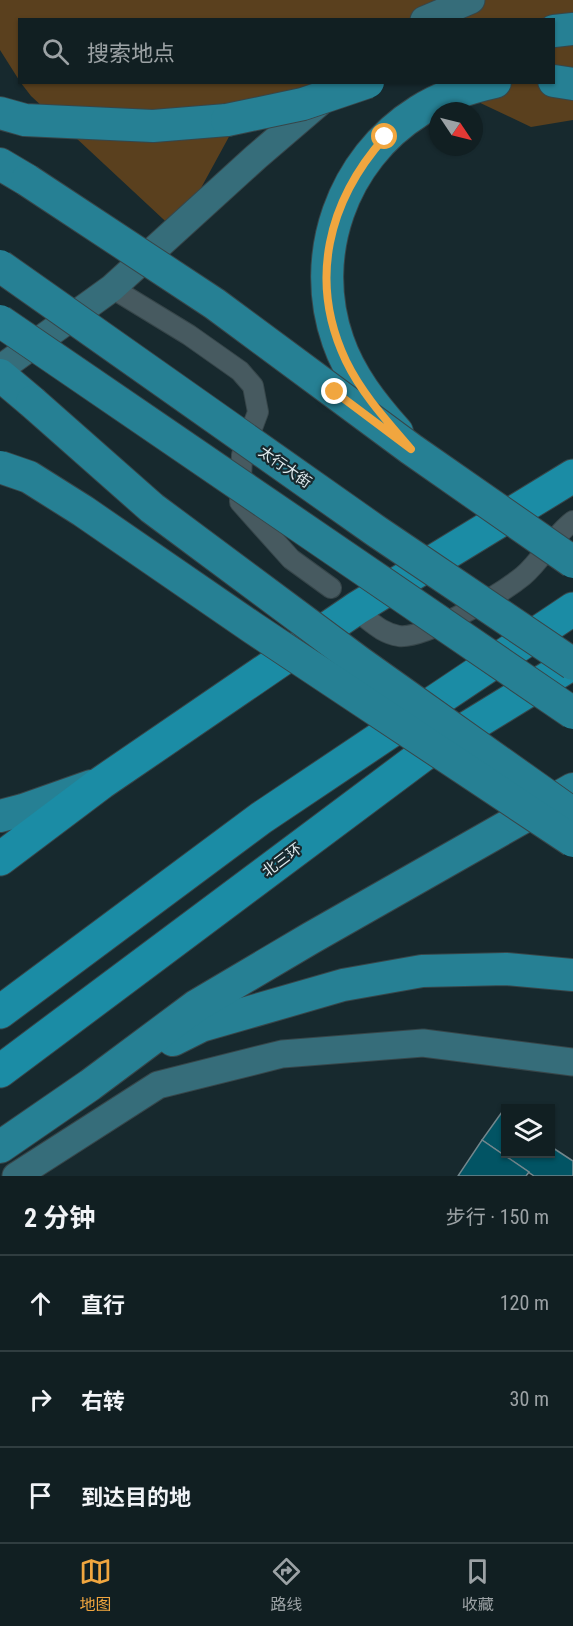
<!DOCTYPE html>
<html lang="zh">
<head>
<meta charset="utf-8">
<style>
  :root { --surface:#111f22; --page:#1e2c2f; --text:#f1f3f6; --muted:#9ca2a5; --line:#303d40; --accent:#f1a63f }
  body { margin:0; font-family:"Roboto Condensed","Noto Sans SC",sans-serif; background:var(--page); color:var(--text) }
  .controls { position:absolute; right:18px; bottom:18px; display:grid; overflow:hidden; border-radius:0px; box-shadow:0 2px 4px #0004 }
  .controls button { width:54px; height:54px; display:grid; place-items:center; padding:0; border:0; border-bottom:2px solid var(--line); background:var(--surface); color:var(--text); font:30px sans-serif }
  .compass { position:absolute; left:429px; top:102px; width:54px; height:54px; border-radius:50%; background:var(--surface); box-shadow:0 2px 4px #0004; rotate:125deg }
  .stop { position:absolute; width:18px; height:18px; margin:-14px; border:4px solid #f1a63f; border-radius:50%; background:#fff }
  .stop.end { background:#f1a63f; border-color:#fff; box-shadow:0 2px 6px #0008 }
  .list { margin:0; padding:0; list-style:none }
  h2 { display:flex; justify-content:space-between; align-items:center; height:78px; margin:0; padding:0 24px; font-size:26px }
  h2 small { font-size:20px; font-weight:400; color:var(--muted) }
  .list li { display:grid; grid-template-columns:39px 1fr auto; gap:18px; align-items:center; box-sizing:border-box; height:96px; padding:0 24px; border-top:2px solid var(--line) }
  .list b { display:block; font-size:22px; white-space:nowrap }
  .list em { font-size:20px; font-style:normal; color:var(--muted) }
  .icon { flex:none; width:33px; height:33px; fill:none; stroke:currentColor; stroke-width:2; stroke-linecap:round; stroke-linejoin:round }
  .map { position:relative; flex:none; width:573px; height:1176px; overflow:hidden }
  .search { position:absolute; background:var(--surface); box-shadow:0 2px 4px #0004; left:18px; right:18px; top:18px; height:66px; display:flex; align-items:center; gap:15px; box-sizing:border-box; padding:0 21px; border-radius:0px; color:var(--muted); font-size:22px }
  .sheet { height:366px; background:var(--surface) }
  nav { display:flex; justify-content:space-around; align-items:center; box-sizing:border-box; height:84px; border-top:2px solid var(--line); background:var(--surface); font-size:16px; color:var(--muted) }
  nav a { display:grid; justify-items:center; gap:3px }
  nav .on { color:var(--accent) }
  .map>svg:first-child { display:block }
</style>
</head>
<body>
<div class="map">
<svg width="573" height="1176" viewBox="0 0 573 1176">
  <rect width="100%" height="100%" fill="#17292e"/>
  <g fill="#5a401e">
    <polygon points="0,0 573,0 573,120 531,127 438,83 554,82 554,20 20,20 19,80 0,50"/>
    <polygon points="21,83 341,83 231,133 177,232 31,96"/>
  </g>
  <g fill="#025464" stroke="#73878d" stroke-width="1.5">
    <polygon points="502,1112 506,1114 506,1154 550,1154 550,1146 573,1161 573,1176 534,1176 482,1140"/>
    <polygon points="482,1140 529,1172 526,1176 458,1176"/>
  </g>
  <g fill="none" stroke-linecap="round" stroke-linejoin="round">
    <defs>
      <g id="minor">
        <polyline points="112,288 189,335 240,371 253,386 258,412 242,455 240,502 291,559 331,588"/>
        <path d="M367,619C377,627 386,634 399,636C426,639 502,593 523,576C542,560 553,536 573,521"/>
      </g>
      <g id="secondary">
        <polyline points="424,20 471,0"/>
        <polyline points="0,369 112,288 256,157 326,97"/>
        <polyline points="16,1176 158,1085 282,1054 423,1043 573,1062"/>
      </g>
      <g id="primary">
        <polyline points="554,31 573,29"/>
        <polyline points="554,81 573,84"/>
        <polyline points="0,113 25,120 153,126 227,120"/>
        <polyline points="0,164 27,180"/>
        <polyline points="0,375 32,402"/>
        <path d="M397,432C373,405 350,376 338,341C308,256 342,159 419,111C442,96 468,88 495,82"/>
        <polyline points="0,816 23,810 91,786"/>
        <polyline points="173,1040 201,1026 343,985 422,971 506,969 573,975"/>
        <polyline points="0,1147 90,1085 196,1006 311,938 573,789"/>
      </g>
      <g id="trunk">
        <polyline points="0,859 101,783 357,608 573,476"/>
        <polyline points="0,1012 261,818 573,609"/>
        <polyline points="0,1071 423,755 573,663"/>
      </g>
    </defs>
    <use href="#minor" stroke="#37464a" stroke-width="22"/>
    <use href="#secondary" stroke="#37464a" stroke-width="29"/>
    <use href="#primary" stroke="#37464a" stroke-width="34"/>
    <use href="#trunk" stroke="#37464a" stroke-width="35"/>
    <use href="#minor" stroke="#475a60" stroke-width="20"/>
    <use href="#secondary" stroke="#366d7a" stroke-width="27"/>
    <use href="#primary" stroke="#268094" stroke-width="32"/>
    <use href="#trunk" stroke="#1b8ca5" stroke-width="33"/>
    <defs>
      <g id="primary-bridge">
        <polyline points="227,120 303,104 368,82"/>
        <polyline points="27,180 215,304 411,449 573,562"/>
        <polyline points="0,266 376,531 573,664"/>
        <polyline points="0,321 573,713"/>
        <polyline points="32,402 152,508 359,662 573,814"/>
        <polyline points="0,467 29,477 83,511 253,628 573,841"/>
      </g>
    </defs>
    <use href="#primary-bridge" stroke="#37464a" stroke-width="34" stroke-linecap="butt"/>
    <use href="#primary-bridge" stroke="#268094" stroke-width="32"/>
  </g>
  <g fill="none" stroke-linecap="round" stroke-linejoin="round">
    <path stroke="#f1a63f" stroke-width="8" d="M335,392L411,449C387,421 362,394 346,361C308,281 328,201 385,137"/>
  </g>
  <g text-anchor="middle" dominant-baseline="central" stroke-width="4.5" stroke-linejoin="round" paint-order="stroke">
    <g font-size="15" fill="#dfeaee" stroke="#17292e">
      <text transform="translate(285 467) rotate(35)">太行大街</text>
      <text transform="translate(282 860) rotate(-37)">北三环</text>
    </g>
  </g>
</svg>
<div class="controls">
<button><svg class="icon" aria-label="layers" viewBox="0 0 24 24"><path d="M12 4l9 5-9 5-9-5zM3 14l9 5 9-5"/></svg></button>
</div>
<svg class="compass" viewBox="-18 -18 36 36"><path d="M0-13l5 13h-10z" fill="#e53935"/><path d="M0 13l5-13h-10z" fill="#9ca2a5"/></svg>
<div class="stop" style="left:385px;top:137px"></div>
<div class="stop end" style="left:335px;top:392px"></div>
<div class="search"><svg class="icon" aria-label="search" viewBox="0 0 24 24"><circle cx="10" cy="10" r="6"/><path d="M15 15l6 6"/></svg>搜索地点</div>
</div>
<section class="sheet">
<h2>2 分钟<small>步行 · 150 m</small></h2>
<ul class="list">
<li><svg class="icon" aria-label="ahead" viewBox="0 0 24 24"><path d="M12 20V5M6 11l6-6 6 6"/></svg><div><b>直行</b></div><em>120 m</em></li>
<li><svg class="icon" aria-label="right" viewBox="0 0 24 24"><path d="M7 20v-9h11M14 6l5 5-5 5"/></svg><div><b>右转</b></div><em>30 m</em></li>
<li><svg class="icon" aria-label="arrive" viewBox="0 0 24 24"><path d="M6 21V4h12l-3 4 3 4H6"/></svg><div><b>到达目的地</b></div></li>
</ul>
</section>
<nav>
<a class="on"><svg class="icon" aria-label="map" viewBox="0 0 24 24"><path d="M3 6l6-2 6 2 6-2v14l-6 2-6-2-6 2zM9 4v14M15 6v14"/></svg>地图</a>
<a><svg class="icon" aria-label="directions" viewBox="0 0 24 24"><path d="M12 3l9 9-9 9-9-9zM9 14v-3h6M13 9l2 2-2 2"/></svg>路线</a>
<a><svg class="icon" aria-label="saved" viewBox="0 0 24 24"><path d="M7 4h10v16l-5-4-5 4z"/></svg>收藏</a>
</nav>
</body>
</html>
